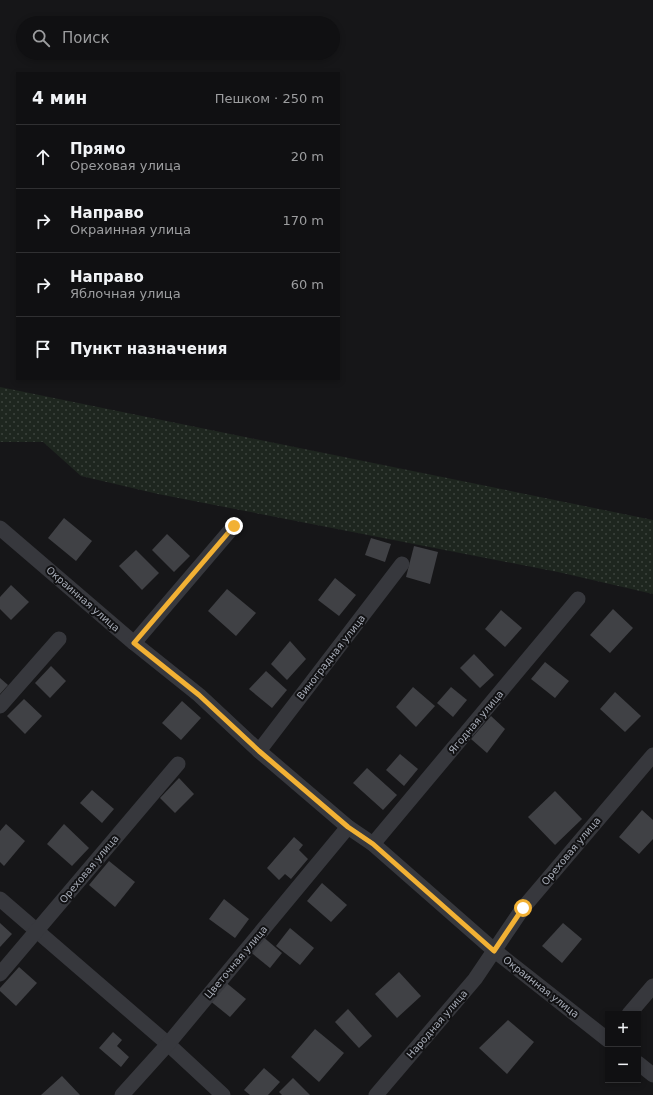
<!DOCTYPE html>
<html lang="ru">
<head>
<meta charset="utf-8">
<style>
  :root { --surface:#101012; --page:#19191b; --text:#f1f3f6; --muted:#9c9d9f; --line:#303032 }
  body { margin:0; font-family:"DejaVu Sans",sans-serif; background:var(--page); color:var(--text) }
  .controls { position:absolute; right:12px; bottom:12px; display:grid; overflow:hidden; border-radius:0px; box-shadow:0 2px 6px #0003 }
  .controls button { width:36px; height:36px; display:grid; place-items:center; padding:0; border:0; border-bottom:1px solid var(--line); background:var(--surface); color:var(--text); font:20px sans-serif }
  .stop { position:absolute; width:12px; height:12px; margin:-9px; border:3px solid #f2b134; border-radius:50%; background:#fff }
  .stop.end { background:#f2b134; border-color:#fff; box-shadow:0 1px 4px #0008 }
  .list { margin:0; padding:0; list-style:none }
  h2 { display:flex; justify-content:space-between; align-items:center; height:52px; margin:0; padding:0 16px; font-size:17px }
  h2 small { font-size:13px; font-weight:400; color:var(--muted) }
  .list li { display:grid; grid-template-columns:26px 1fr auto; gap:12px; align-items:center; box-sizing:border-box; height:64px; padding:0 16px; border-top:1px solid var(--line) }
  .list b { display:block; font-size:15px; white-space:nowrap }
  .list p { margin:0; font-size:13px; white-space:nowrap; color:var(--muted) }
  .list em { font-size:13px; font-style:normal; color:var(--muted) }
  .icon { flex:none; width:22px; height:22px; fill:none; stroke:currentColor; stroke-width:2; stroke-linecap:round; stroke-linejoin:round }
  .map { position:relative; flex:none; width:653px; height:1095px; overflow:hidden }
  .search { position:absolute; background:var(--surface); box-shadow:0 2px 6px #0003; left:16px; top:16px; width:324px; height:44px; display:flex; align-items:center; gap:10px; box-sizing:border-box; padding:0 14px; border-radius:22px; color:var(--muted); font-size:15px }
  .panel { position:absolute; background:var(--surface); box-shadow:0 2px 6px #0003; left:16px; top:72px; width:324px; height:308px; border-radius:0px }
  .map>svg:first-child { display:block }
</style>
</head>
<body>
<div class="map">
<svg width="653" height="1095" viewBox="0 0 653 1095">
  <defs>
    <pattern id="grass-dots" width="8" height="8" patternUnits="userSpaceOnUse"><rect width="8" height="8" fill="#1e261f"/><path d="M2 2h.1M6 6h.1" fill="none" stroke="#3c433d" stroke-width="1.8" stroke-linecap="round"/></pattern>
  </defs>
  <rect width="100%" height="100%" fill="#161618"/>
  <polygon fill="url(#grass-dots)" points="0,387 653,520 653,594 558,572 158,494 81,476 43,442 0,442"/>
  <g fill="#404145">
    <polygon points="64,518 92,541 76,561 48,538"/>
    <polygon points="167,534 190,556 174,572 152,550"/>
    <polygon points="371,538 391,544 385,562 365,555"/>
    <polygon points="414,546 438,552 430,584 406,577"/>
    <polygon points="136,550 159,573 142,590 119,566"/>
    <polygon points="335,578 356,595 339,616 318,600"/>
    <polygon points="11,585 29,602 11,620 0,609 0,597"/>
    <polygon points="227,589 256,613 236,636 208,611"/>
    <polygon points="613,609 633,628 610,653 590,635"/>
    <polygon points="501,610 522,628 505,647 485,629"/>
    <polygon points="290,641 306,659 287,680 271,664"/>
    <polygon points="474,654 494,675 480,688 460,668"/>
    <polygon points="545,662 569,681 555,698 531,679"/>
    <polygon points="51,666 66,681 50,698 35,683"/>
    <polygon points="266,671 287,690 272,708 249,689"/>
    <polygon points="0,678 8,685 0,694"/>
    <polygon points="413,687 435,706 416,727 396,707"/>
    <polygon points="451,687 467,700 453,717 437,703"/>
    <polygon points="615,692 641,716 625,732 600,709"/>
    <polygon points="24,699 42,716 25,734 7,716"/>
    <polygon points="182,701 201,718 181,740 162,723"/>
    <polygon points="491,716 505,729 487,753 471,739"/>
    <polygon points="400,754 418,769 404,786 386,770"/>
    <polygon points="367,768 397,795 383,810 353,783"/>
    <polygon points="179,778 194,794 175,813 160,798"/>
    <polygon points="92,790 114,809 102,823 80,803"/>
    <polygon points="555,791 582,819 555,845 528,817"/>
    <polygon points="642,810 653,820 653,839 639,854 619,837"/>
    <polygon points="6,824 25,841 4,866 0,862 0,831"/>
    <polygon points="64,824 89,848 72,866 47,844"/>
    <polygon points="294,837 303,845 299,850 308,859 291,879 285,874 279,880 267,868"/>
    <polygon points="109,861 135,882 115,907 89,885"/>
    <polygon points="322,883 347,905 331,922 307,901"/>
    <polygon points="224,899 249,919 235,938 209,919"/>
    <polygon points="0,923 12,934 0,947"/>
    <polygon points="563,923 582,939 562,963 542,946"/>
    <polygon points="290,928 314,948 300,965 276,946"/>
    <polygon points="261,935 282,953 270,968 248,950"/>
    <polygon points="19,967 37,983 16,1006 0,991 0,988"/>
    <polygon points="399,972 421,996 397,1018 375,994"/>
    <polygon points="224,981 246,999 230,1017 209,1000"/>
    <polygon points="348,1009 372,1036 359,1048 335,1022"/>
    <polygon points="508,1020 534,1042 507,1074 479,1048"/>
    <polygon points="315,1029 344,1053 319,1082 291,1057"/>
    <polygon points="113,1032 122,1040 117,1046 129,1057 121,1067 99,1048"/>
    <polygon points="264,1068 280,1082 268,1095 250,1095 244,1090"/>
    <polygon points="62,1076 80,1095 41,1095"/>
    <polygon points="293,1078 310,1095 282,1095 279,1092"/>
  </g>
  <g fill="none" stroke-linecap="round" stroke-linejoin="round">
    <g stroke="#37383d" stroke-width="15">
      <polyline points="0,528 134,643 199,695 259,751 348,827 373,844 495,951 608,1040"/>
      <polyline points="134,643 234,526"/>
      <polyline points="0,706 59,639"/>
      <polyline points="259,751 402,564"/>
      <polyline points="373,844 578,599"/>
      <polyline points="0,899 168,1044 223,1095"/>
      <polyline points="0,974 178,764"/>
      <polyline points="629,1014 653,986"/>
      <polyline points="638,1063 653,1075"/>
      <polyline points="122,1095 168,1044 348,827"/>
      <polyline points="376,1095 475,979 523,908 653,755"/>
    </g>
  </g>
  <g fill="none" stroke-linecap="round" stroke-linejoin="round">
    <polyline stroke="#f2b134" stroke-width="5" points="234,526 134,643 199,695 259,751 348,827 373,844 494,951 523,908"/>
  </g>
  <g text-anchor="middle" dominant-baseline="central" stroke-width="4" stroke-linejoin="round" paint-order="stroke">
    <g font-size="10" fill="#a8adb8" stroke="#111113">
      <text transform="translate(83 599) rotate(41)">Окраинная улица</text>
      <text transform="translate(331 657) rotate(-52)">Виноградная улица</text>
      <text transform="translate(476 722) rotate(-50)">Ягодная улица</text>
      <text transform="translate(571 851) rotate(-50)">Ореховая улица</text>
      <text transform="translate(89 869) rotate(-50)">Ореховая улица</text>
      <text transform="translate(236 962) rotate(-50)">Цветочная улица</text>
      <text transform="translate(541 987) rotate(38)">Окраинная улица</text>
      <text transform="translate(437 1024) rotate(-49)">Народная улица</text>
    </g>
  </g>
</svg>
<div class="controls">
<button>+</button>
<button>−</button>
</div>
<div class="stop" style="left:523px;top:908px"></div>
<div class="stop end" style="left:234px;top:526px"></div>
<div class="search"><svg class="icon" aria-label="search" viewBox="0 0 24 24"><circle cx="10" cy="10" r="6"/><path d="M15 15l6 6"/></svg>Поиск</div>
<section class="panel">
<h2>4 мин<small>Пешком · 250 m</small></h2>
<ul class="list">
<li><svg class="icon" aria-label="ahead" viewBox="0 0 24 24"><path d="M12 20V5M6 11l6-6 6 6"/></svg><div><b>Прямо</b><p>Ореховая улица</p></div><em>20 m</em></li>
<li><svg class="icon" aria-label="right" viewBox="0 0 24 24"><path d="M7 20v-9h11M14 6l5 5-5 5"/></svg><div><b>Направо</b><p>Окраинная улица</p></div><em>170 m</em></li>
<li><svg class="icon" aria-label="right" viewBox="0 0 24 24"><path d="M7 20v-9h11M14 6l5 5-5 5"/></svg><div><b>Направо</b><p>Яблочная улица</p></div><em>60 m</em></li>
<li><svg class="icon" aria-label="arrive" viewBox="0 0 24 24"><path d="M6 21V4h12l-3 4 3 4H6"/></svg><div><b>Пункт назначения</b></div></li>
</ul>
</section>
</div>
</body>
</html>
